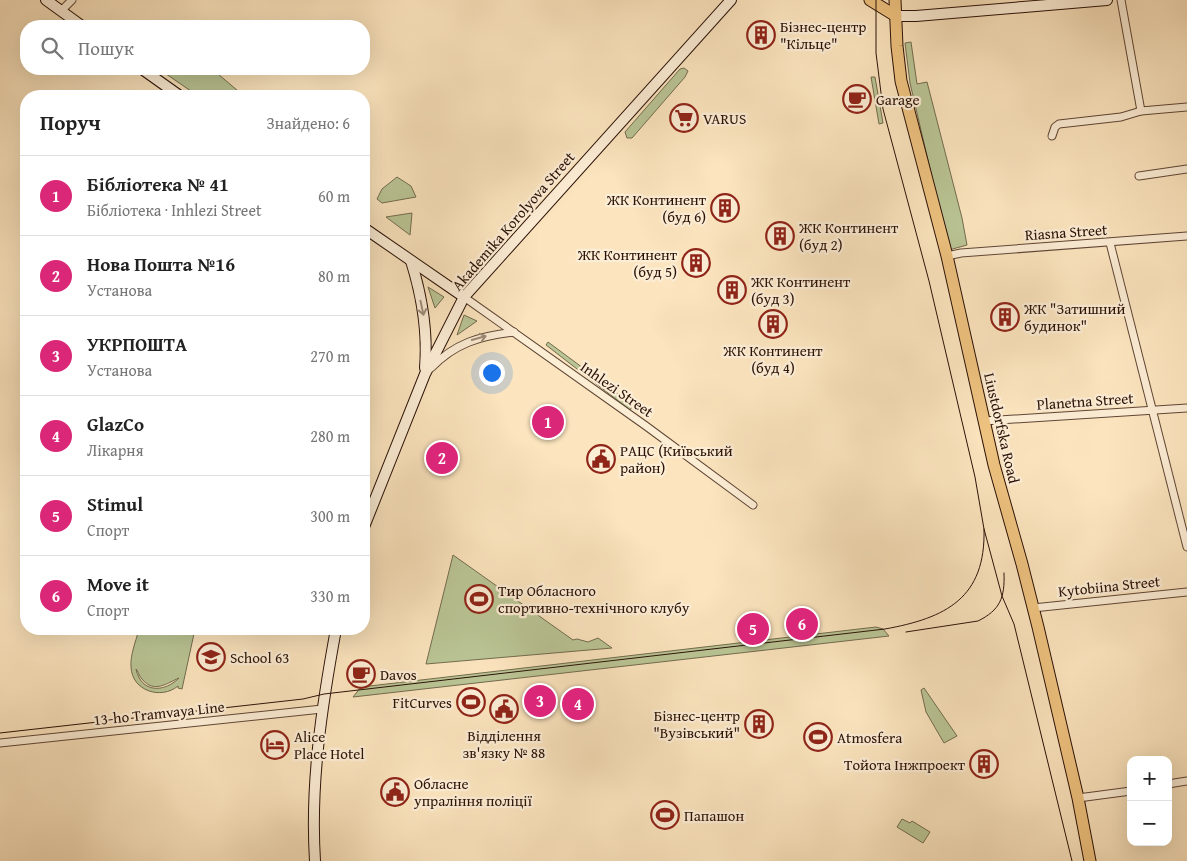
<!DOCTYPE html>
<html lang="uk">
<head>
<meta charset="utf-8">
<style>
  :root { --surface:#fff; --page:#f6f6f6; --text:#222; --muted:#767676; --line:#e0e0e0; --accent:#db2777 }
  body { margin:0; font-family:"Gentium Book Plus",serif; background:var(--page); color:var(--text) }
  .controls { position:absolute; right:15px; bottom:15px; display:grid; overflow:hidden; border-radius:10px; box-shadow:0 5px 20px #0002 }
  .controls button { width:45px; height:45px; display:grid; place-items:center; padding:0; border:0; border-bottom:1px solid var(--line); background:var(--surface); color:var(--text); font:25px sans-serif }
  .you { position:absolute; left:491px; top:372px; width:18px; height:18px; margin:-12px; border:4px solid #fff; border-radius:50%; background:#1a73e8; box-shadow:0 0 0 8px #1a73e833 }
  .badge { display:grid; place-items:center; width:32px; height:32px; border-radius:50%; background:var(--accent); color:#fff; font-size:16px; font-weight:700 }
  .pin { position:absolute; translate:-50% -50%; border:2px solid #fff; box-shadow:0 1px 5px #0006 }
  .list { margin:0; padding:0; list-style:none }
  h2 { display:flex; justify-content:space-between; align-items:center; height:65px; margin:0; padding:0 20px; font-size:21px }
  h2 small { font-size:16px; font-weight:400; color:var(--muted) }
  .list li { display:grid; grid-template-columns:32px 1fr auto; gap:15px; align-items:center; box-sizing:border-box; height:80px; padding:0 20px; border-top:1px solid var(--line) }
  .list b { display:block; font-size:19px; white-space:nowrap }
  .list p { margin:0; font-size:16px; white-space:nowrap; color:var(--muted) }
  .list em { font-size:16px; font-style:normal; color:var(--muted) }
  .icon { flex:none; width:28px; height:28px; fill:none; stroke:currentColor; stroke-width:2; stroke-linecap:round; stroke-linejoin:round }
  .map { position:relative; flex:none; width:1187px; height:861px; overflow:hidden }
  .search { position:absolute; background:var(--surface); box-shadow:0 5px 20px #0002; left:20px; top:20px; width:350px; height:55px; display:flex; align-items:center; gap:12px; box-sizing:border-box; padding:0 18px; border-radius:20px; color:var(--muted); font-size:19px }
  .panel { position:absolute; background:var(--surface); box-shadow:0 5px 20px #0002; left:20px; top:90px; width:350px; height:545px; border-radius:20px }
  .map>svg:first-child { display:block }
</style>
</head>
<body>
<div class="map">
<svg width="1187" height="861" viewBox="0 0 1187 861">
  <rect width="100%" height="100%" fill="#fbe4be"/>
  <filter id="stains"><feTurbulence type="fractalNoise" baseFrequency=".004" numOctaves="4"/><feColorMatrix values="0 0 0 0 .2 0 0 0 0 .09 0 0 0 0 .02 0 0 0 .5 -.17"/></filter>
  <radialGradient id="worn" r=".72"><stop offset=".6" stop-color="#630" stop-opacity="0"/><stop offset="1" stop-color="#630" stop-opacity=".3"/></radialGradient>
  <g fill="#bac595" stroke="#726b4e" fill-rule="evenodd">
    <polygon points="911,42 917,84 927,82 962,218 967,245 949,250 910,83 905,43"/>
    <polygon points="684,68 688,71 685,77 632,138 627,138 625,132 680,69"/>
    <polygon points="159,69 212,69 244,96 198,96"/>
    <polygon points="871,77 875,77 883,123 879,124"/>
    <polygon points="397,177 411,186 416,197 382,203 377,199 382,189"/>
    <polygon points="412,213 410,235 386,217"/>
    <polygon points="428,287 444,297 435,308"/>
    <polygon points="464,315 477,321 457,335"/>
    <polygon points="548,342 633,405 630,410 546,345"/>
    <polygon points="453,555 573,640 577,639 588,642 598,638 612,648 426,664"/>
    <polygon points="876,627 883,629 889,636 353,697 361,687"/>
    <path d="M139,629H195L182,689L178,688V686C161,700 132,691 131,667C130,655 136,641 139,629ZM136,669C138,671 139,676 142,679C154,694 167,683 179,678C164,693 141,693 136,669Z"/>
    <polygon points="924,688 957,736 944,743 926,712 921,690"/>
    <polygon points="902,819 910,823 912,821 930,832 923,843 897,827"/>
  </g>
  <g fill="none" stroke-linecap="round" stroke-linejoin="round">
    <defs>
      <g id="minor">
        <polyline points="1121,0 1141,111 1187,107"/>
        <polyline points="61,11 72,0"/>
        <polyline points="1052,136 1055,127 1059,124 1121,117 1141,111"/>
        <polyline points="1139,176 1187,169"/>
        <polyline points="1110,243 1187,547"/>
        <polyline points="947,256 961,253 1187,236"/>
        <polyline points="464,297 646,426 753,505"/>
        <path d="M431,368C455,343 480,336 514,332"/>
        <polyline points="984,421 1187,408"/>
        <polyline points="1033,608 1187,592"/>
        <polyline points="0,743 322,709"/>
        <polyline points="1168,784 1187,781"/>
        <polyline points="1078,798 1131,791"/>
      </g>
      <g id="secondary">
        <polyline points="46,0 82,26"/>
        <polyline points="896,16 916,16 1107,0"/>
        <polyline points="142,69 180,96"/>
        <polyline points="364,228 464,297"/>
        <path d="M411,261C422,296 428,331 425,368"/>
        <polyline points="364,527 425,374 464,297 731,0"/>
        <path d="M315,861C310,783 322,705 336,629"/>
      </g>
      <g id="primary">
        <polyline points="870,0 896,16"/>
        <polyline points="895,0 897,46 901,81 947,256 994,465 1022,564 1038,627 1078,798 1090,861"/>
      </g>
    </defs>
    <use href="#minor" stroke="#5f4635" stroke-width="9"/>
    <use href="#secondary" stroke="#2b1107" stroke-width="12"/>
    <use href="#primary" stroke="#2b1107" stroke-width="13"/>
    <use href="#minor" stroke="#fcedd5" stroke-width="7"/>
    <use href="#secondary" stroke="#fcedd5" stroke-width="10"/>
    <use href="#primary" stroke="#eec27f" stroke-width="11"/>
    <g stroke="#2b1107" stroke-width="1">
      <polyline points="876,0 876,53 883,109 929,281 975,477 984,529 1002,596 1014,624 1072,861"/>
      <path d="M906,632L978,621C1000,610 1005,598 1004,573"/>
      <path d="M0,733L303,699L324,694L885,629C946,618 986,598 984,529"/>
    </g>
  </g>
  <defs><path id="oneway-shaft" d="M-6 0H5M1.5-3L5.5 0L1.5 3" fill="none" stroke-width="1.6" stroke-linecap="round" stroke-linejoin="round" transform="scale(1.25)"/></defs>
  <g stroke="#9e8a78">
    <use href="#oneway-shaft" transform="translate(422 308) rotate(78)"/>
    <use href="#oneway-shaft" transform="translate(479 338) rotate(-16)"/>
  </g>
  <defs>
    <symbol id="building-ring" viewBox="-11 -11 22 22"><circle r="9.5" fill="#fcedd5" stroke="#8f2418" stroke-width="1.5"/><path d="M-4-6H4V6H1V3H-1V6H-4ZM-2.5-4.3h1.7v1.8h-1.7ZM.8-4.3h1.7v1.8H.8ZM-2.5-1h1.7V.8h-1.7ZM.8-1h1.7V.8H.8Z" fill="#8f2418"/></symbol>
    <symbol id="cafe-ring" viewBox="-11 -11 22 22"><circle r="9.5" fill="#fcedd5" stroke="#8f2418" stroke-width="1.5"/><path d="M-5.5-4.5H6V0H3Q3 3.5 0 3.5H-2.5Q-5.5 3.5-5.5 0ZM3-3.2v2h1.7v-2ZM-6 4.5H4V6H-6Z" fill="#8f2418"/></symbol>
    <symbol id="supermarket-ring" viewBox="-11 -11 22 22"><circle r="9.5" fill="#fcedd5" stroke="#8f2418" stroke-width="1.5"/><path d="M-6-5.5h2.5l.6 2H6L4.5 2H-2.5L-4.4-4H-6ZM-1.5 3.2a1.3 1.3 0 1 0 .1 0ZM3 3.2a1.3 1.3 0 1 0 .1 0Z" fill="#8f2418"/></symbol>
    <symbol id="civic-ring" viewBox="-11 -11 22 22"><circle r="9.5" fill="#fcedd5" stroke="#8f2418" stroke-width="1.5"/><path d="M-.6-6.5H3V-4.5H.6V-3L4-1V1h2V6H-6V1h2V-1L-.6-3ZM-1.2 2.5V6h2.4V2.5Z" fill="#8f2418"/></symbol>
    <symbol id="stadium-ring" viewBox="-11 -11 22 22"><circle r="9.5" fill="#fcedd5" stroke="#8f2418" stroke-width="1.5"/><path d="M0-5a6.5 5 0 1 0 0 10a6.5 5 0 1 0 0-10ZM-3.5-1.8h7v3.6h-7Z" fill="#8f2418"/></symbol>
    <symbol id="school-ring" viewBox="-11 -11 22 22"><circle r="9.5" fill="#fcedd5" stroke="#8f2418" stroke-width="1.5"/><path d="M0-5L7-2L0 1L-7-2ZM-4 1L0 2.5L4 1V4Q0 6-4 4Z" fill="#8f2418"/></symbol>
    <symbol id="hotel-ring" viewBox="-11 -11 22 22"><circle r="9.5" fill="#fcedd5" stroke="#8f2418" stroke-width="1.5"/><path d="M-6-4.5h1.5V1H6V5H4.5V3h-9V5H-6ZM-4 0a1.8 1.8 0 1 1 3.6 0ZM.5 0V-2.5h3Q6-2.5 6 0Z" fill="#8f2418"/></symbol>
  </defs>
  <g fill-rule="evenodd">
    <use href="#building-ring" x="745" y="19" width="32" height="32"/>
    <use href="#cafe-ring" x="841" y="83" width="32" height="32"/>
    <use href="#supermarket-ring" x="668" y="102" width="32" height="32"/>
    <use href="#building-ring" x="709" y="192" width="32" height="32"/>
    <use href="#building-ring" x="764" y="220" width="32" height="32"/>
    <use href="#building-ring" x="680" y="247" width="32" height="32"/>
    <use href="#building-ring" x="716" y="274" width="32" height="32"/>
    <use href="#building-ring" x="989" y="301" width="32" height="32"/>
    <use href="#building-ring" x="757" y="308" width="32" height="32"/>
    <use href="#civic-ring" x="585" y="443" width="32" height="32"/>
    <use href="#stadium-ring" x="463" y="583" width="32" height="32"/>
    <use href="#school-ring" x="195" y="641" width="32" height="32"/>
    <use href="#cafe-ring" x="345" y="658" width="32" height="32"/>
    <use href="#stadium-ring" x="455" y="686" width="32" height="32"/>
    <use href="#civic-ring" x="488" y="693" width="32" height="32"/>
    <use href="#building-ring" x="743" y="708" width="32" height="32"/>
    <use href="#stadium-ring" x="802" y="721" width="32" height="32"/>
    <use href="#hotel-ring" x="259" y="729" width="32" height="32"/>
    <use href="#building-ring" x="968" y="748" width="32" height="32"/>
    <use href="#civic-ring" x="379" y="776" width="32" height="32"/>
    <use href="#stadium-ring" x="649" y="799" width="32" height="32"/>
  </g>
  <g text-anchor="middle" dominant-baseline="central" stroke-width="4.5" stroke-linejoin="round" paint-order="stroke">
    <g font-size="15" fill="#2b1107" stroke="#fcedd5" text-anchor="start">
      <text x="780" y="26">Бізнес-центр<tspan x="780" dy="17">"Кільце"</tspan></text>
      <text x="876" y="99">Garage</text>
      <text x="703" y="118">VARUS</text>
      <text x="706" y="199" text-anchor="end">ЖК Континент<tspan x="706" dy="17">(буд 6)</tspan></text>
      <text x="799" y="227">ЖК Континент<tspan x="799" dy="17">(буд 2)</tspan></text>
      <text x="677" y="254" text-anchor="end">ЖК Континент<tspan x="677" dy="17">(буд 5)</tspan></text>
      <text x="751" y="281">ЖК Континент<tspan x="751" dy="17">(буд 3)</tspan></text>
      <text x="1024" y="308">ЖК "Затишний<tspan x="1024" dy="17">будинок"</tspan></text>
      <text x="773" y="350" text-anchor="middle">ЖК Континент<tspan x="773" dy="17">(буд 4)</tspan></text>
      <text x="620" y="450">РАЦС (Київський<tspan x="620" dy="17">район)</tspan></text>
      <text x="498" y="590">Тир Обласного<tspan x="498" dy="17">спортивно-технічного клубу</tspan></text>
      <text x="230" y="657">School 63</text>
      <text x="380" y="674">Davos</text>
      <text x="452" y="702" text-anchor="end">FitCurves</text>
      <text x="740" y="715" text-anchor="end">Бізнес-центр<tspan x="740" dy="17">"Вузівський"</tspan></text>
      <text x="504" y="735" text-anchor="middle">Відділення<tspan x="504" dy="17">зв'язку № 88</tspan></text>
      <text x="294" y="736">Alice<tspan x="294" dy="17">Place Hotel</tspan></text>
      <text x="837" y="737">Atmosfera</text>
      <text x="965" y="764" text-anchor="end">Тойота Інжпроект</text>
      <text x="414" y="783">Обласне<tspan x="414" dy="17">упраління поліції</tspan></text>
      <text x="684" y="815">Папашон</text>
    </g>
    <g font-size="15" fill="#2b1107" stroke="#fcedd5">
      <text transform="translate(513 221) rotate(-49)">Akademika Korolyova Street</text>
      <text transform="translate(1066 232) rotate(-4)">Riasna Street</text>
      <text transform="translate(617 389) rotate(35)">Inhlezi Street</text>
      <text transform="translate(1085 401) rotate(-4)">Planetna Street</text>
      <text transform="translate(1002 428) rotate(77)">Liustdorfska Road</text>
      <text transform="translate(1109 586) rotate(-6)">Kytobiina Street</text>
      <text transform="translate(159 713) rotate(-6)">13-ho Tramvaya Line</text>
    </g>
  </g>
  <rect width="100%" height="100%" filter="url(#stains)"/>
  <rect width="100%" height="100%" fill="url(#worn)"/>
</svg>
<div class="controls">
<button>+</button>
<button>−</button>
</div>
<div class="you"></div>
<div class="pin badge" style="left:548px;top:422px">1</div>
<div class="pin badge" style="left:442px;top:458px">2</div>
<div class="pin badge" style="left:540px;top:701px">3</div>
<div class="pin badge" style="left:578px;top:704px">4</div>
<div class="pin badge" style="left:753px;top:629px">5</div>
<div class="pin badge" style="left:802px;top:624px">6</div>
<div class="search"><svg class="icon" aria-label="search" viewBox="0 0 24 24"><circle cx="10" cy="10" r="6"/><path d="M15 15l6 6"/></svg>Пошук</div>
<section class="panel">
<h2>Поруч<small>Знайдено: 6</small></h2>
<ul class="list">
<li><span class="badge">1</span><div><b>Бібліотека № 41</b><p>Бібліотека · Inhlezi Street</p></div><em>60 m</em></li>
<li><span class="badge">2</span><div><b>Нова Пошта №16</b><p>Установа</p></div><em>80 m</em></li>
<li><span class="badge">3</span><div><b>УКРПОШТА</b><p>Установа</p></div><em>270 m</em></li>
<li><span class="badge">4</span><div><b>GlazCo</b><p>Лікарня</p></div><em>280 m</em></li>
<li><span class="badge">5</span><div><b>Stimul</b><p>Спорт</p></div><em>300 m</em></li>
<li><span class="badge">6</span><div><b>Move it</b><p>Спорт</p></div><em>330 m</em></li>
</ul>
</section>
</div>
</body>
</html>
